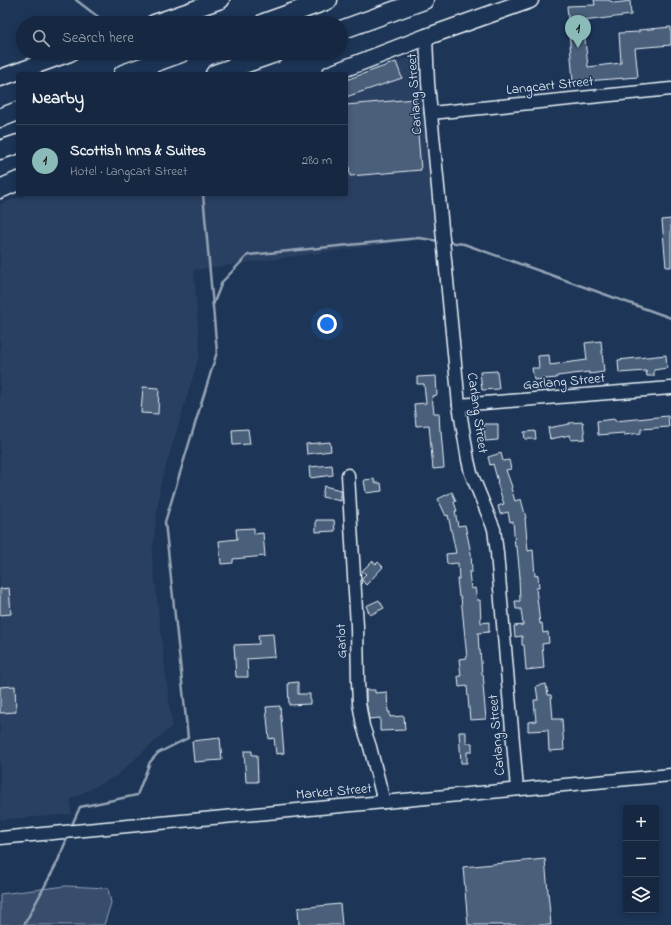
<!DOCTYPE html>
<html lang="en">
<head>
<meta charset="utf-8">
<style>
  :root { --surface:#162841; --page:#1f3048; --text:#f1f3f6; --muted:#9ea6b1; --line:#35445a; --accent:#8bbbb9 }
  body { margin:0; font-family:"Indie Flower",sans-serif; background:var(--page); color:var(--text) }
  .controls { position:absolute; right:12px; bottom:12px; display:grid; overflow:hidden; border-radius:4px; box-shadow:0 2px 6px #0003 }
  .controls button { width:36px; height:36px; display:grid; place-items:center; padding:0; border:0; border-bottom:1px solid var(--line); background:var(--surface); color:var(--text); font:20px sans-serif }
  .you { position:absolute; left:327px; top:324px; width:14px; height:14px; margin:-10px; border:3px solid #fff; border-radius:50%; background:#1a73e8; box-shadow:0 0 0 6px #1a73e833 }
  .badge { display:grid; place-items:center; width:26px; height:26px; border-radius:50%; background:var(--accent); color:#111; font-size:13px; font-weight:700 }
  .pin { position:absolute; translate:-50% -33px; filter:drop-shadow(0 1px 2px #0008) }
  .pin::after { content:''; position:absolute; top:21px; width:14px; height:12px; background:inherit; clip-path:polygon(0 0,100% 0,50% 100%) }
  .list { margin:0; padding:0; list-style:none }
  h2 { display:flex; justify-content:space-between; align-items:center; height:52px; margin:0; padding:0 16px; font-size:17px }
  h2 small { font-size:13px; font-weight:400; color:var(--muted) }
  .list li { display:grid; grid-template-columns:26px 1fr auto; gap:12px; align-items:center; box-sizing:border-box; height:72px; padding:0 16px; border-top:1px solid var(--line) }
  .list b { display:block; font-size:15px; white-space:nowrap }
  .list p { margin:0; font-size:13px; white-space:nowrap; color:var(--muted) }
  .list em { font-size:13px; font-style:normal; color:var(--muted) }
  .icon { flex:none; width:22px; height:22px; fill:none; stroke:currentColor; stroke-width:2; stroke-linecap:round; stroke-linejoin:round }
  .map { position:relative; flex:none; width:671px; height:925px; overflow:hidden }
  .search { position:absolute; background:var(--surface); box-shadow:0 2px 6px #0003; left:16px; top:16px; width:332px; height:44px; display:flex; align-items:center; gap:10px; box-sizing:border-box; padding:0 14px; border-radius:22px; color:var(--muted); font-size:15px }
  .panel { position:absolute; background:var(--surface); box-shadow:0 2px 6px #0003; left:16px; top:72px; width:332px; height:124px; border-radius:4px }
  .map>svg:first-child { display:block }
</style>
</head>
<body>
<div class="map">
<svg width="671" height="925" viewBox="0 0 671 925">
  <rect width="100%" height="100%" fill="#1d3557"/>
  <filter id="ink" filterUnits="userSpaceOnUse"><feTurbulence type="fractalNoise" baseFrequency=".025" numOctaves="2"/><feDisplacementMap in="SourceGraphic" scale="8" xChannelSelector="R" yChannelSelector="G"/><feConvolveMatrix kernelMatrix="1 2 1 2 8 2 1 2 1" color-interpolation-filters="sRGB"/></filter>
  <g filter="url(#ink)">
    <polygon fill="#2a4162" points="419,54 436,237 194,270 200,353 160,486 152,557 172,726 116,776 71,799 71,814 0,820 0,204 30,194 346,194 346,80"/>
    <polygon fill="#374d6c" stroke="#909fb2" points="66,886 108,888 111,903 104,925 0,925 0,894"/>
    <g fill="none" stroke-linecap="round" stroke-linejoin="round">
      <g stroke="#95a4b5" stroke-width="2.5">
        <polyline points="76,0 106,23"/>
        <polyline points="448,242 464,244 671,318"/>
        <polyline points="213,305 222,282 248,255 419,238 439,241"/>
        <polyline points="71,827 80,807 137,795 150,762 158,753 188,738 165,522 217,352 203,194"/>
        <polyline points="24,925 57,863 68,836"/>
      </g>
    </g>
    <g fill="#495e7a" stroke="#e8f1f8">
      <polygon points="594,0 608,0 615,3 630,1 631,15 583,21 588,67 621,63 619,33 639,32 639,30 671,27 671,45 635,48 638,77 573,82 567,6 595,5"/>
      <polygon points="396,62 402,78 346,97 346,80"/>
      <polygon points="415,99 421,170 350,176 346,132 346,105"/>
      <polygon points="671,219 671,267 666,267 662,220"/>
      <polygon points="601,341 604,372 589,374 589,372 557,376 557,378 534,380 532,368 539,368 538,356 549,355 550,365 587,360 585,343"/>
      <polygon points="666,355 667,368 654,370 654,376 647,376 646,371 619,373 618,360"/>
      <polygon points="497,371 499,389 482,390 480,372"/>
      <polygon points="436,376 437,395 432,396 434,413 439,413 440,431 441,431 444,468 433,469 429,425 416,426 414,404 426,403 424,384 417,384 417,377"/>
      <polygon points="143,387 159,388 158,414 141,413"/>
      <polygon points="668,416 669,427 641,429 641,433 624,435 624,433 598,435 597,421 615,419 615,421"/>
      <polygon points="583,422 585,439 571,440 570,435 550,439 548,428 569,424 569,423"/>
      <polygon points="484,424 498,424 498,440 485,441"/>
      <polygon points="248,429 250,444 233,445 232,430"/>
      <polygon points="535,431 536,439 525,439 524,432"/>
      <polygon points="330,442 331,451 307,454 306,444"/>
      <polygon points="501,453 503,461 509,460 511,469 506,470 512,487 511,488 515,501 521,499 526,518 525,518 528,551 533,550 535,576 538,575 539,588 536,588 540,624 542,623 543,633 548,632 549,643 542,644 544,668 526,670 524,645 522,645 522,636 515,637 514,626 523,625 521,609 516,609 515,601 520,601 519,577 520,577 517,547 515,547 513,521 510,522 508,512 500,514 498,506 504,504 497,482 498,482 493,464 490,465 488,457"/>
      <polygon points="332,465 333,475 310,478 309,467"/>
      <polygon points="374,479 375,483 381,483 382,491 366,493 364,480"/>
      <polygon points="324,486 341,490 341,501 322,497"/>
      <polygon points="452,492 456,501 454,502 457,511 455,511 458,526 465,525 471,553 472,572 469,572 471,589 475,588 477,600 480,600 481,623 489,622 489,632 478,633 479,650 480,650 482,674 483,674 484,684 483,685 486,719 470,720 467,686 459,687 458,676 461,676 459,659 467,658 461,597 459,597 457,579 459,579 458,563 447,564 446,554 456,553 448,515 446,516 438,499"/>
      <polygon points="316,520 334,520 335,531 316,532"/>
      <polygon points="254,528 254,534 263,533 265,556 233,559 233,563 221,564 219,541 237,539 236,529"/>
      <polygon points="372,561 376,564 378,562 383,567 366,585 362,580 362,578 366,574 362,571"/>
      <polygon points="9,588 11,614 0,615 0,589"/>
      <polygon points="379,600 384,608 370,615 366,606"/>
      <polygon points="273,634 275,657 247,659 248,677 236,677 234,645 259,644 258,635"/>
      <polygon points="298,682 298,694 310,694 310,704 289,705 288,683"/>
      <polygon points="546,684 548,695 551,695 553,719 562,719 564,750 549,751 548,730 528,731 528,722 536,721 534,700 538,700 536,686"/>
      <polygon points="15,686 16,712 0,713 0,687"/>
      <polygon points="366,690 375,690 375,693 387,692 388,712 390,712 390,717 404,716 405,730 380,731 380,718 369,719 366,702"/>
      <polygon points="280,706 284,753 276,754 274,738 269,739 266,707"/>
      <polygon points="459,732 466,732 466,743 472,743 472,752 467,752 467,763 461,763"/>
      <polygon points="220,738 222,760 194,762 192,741"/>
      <polygon points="244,751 252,751 252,755 257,755 258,782 246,782"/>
      <polygon points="545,859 551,925 468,925 463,867"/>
      <polygon points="340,904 342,925 299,925 298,908"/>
    </g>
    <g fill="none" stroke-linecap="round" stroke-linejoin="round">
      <defs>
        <g id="minor">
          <polyline points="426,37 428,83 459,405 468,460 471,473 494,529 497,553 517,789"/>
          <polyline points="431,113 671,89"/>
          <polyline points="459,405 671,388"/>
          <polyline points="348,475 357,626 358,682 359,703 363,726 370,747 384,802"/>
          <polyline points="0,838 671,775"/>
        </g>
        <g id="major">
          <polyline points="154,23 221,0"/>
          <polyline points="330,74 426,37 530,0"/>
          <polyline points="0,78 70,53"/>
        </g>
        <g id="highway">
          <polyline points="264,23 328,0"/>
          <polyline points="341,30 424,0"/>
          <polyline points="123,74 181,53"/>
          <polyline points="215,74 275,53"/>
          <polyline points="0,118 18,111"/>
          <polyline points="0,150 18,144"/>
          <polyline points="0,189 18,181"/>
        </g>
      </defs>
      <use href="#minor" stroke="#e8f1f8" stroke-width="15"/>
      <use href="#major" stroke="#e8f1f8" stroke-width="19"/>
      <use href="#highway" stroke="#e8f1f8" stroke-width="21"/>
      <use href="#minor" stroke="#1d3557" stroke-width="12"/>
      <use href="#major" stroke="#1d3557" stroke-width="16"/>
      <use href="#highway" stroke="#1d3557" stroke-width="18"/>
    </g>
  </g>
  <g text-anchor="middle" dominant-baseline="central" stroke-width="3" stroke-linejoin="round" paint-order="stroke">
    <g font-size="14" fill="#e8f1f8" stroke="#1d3557">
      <text transform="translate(550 86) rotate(-6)">Langcart Street</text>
      <text transform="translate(415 94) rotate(-94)">Carlang Street</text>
      <text transform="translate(564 382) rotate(-5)">Garlang Street</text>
      <text transform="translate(477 413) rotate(82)">Carlang Street</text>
      <text transform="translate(342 641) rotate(-92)">Garlot</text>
      <text transform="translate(497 735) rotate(-95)">Carlang Street</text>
      <text transform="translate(334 792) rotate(-5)">Market Street</text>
    </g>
  </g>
</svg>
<div class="controls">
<button>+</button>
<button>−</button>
<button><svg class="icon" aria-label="layers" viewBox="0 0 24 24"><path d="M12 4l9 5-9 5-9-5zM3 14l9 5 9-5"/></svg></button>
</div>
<div class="you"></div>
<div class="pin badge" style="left:578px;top:48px">1</div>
<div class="search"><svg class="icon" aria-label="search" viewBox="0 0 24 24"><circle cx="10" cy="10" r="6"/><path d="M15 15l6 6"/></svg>Search here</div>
<section class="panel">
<h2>Nearby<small></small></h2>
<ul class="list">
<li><span class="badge">1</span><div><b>Scottish Inns &amp; Suites</b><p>Hotel · Langcart Street</p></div><em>280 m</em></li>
</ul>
</section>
</div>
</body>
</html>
